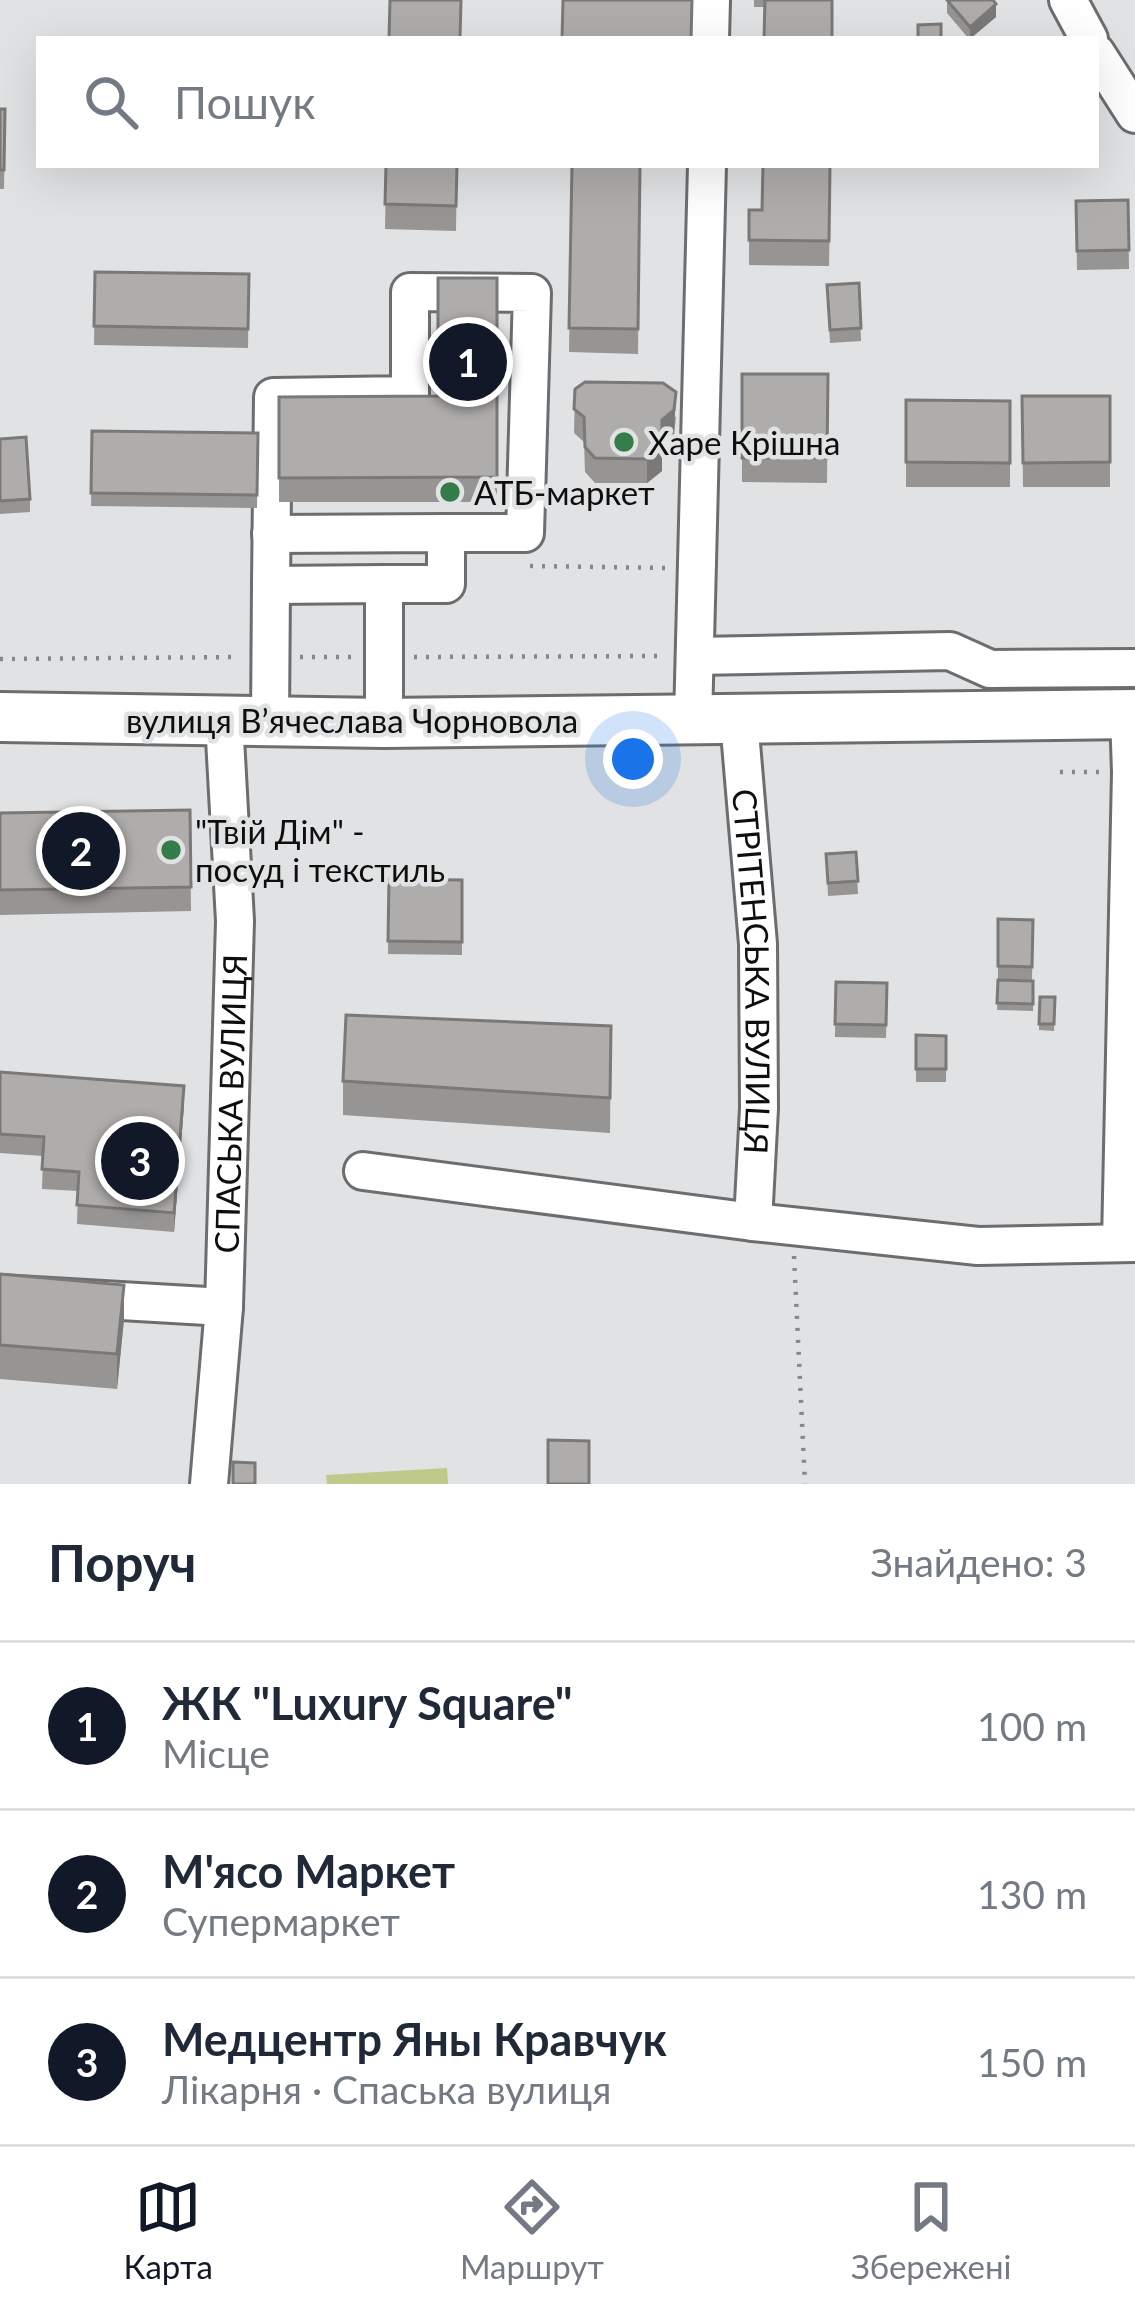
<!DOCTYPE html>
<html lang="uk">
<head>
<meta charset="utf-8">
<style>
  :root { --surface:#fff; --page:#f2f2f3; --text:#1f2937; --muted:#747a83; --line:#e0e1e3; --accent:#111827 }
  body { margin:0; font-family:Lato,sans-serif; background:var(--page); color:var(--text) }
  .you { position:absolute; left:633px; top:759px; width:42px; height:42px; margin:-30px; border:9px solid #fff; border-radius:50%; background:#1a73e8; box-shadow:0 0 0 18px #1a73e833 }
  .badge { display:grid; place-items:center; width:78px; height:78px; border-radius:50%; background:var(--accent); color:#fff; font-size:39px; font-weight:700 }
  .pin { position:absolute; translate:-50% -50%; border:6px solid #fff; box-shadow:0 3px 12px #0006 }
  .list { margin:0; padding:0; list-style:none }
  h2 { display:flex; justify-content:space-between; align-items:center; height:156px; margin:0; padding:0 48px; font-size:51px }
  h2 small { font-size:39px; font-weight:400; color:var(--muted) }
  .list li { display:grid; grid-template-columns:78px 1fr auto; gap:36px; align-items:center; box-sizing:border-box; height:168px; padding:0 48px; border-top:3px solid var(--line) }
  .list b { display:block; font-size:45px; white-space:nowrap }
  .list p { margin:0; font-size:39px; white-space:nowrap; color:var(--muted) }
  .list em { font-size:39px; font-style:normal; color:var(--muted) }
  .icon { flex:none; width:66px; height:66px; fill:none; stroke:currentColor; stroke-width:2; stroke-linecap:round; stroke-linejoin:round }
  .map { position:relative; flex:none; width:1135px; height:1484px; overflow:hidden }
  .search { position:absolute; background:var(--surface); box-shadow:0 12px 48px #0002; left:36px; right:36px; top:36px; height:132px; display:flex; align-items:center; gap:30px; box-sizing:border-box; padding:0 42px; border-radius:0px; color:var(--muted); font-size:45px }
  .sheet { height:660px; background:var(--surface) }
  nav { display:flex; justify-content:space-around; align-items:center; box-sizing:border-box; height:168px; border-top:3px solid var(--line); background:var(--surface); font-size:33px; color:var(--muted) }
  nav a { display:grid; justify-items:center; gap:6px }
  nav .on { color:var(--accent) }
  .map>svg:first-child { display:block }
</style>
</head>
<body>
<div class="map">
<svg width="1135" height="1484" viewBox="0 0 1135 1484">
  <rect width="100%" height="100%" fill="#e1e2e3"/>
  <polygon fill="#bec98a" points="447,1468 448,1484 327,1484 326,1475"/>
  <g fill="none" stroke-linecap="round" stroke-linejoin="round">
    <defs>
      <g id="minor">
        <polyline points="1068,0 1089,39"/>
        <polyline points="710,39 711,0"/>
        <polyline points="1096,53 1135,114"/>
        <polyline points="271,534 446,533 446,584 384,584"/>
        <polyline points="696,656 950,651 990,669 1135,668"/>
        <path id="s1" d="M739,720L758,944L759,1108L753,1222"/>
        <polyline points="270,721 271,585"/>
        <polyline points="693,721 707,165"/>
        <polyline points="384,723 384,584 271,585 273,397 410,395 410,292 532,293 525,533 446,533"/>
        <polyline points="363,1171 753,1222 978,1246 1135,1243"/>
        <polyline points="1121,1243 1131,772 1129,714"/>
        <polyline points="0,1294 224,1307"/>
        <path id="s2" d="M209,1484L224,1307L235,921L224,720"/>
      </g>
      <polyline id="major" points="0,717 384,723 1135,714"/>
    </defs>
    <use href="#minor" stroke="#6c6d6f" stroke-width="42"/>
    <use href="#major" stroke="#6c6d6f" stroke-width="54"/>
    <g stroke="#868788" stroke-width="4.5" stroke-dasharray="3 9" stroke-linecap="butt">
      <polyline points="530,566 668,568"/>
      <polyline points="300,657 354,657"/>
      <polyline points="414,657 660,656"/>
      <polyline points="0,659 240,657"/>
      <polyline points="1060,772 1099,772"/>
      <polyline points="794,1256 805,1484"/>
    </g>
    <use href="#minor" stroke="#fff" stroke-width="36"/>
    <use href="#major" stroke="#fff" stroke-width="48"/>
  </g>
  <g fill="#969593">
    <polygon points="754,0 833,0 765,7 754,7"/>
    <polygon points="947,0 996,17 969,39 947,13"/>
    <polygon points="0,109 5,109 4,189 0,189"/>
    <polygon points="386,165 457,165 456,231 385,229"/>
    <polygon points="572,165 640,165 638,354 569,352"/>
    <polygon points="831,165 829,266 749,265 749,210 762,210"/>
    <polygon points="1128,200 1129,269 1077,270 1076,201"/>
    <polygon points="95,272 249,274 248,348 94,345"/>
    <polygon points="497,278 497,502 279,502 279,397 438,396"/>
    <polygon points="859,283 861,341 830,343 827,285"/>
    <polygon points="742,374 828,374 827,483 742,482"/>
    <polygon points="575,389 676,417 674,435 662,445 662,471 647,483 595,483 585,472 584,442 574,433"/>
    <polygon points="1022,396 1110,396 1110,487 1023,487"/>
    <polygon points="906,400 1010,401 1010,487 906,487"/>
    <polygon points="92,431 258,433 257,508 91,506"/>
    <polygon points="0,439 30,499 30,512 0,514"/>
    <polygon points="190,810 191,911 0,915 0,813"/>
    <polygon points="856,852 858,894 828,896 826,854"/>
    <polygon points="389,879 462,880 462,955 388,954"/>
    <polygon points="998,919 1033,920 1032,980 998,979"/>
    <polygon points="998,980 1033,981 1033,1011 997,1010"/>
    <polygon points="836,982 887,983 886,1038 835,1037"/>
    <polygon points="1040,997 1055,997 1054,1031 1039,1030"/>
    <polygon points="611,1026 610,1133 343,1115 343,1081"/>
    <polygon points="916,1035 946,1036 946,1082 916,1082"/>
    <polygon points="0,1072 184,1105 174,1232 77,1224 78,1191 42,1189 43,1156 0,1153"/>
    <polygon points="0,1274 124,1319 117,1389 0,1379"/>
  </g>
  <g fill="#7a7978">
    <polygon points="996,4 996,17 970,39 970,27"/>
    <polygon points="676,392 674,435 662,445 662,420"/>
    <polygon points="662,446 662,471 647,483 647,459"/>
    <polygon points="184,1086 184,1105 174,1232 174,1213"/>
    <polygon points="124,1285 124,1319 117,1389 117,1354"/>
  </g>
  <g fill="#aeadab" stroke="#7a7978" stroke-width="3">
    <polygon points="390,0 461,0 460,39 389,39"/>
    <polygon points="563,0 692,0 691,39 562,39"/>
    <polygon points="765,0 832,0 832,39 764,39"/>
    <polygon points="947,0 993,0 996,4 970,27"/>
    <polygon points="941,24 941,39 918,39 918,25"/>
    <polygon points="0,109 5,109 4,170 0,170"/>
    <polygon points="386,165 457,165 456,206 385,204"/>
    <polygon points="572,165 640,165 638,329 569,328"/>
    <polygon points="763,165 830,165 829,241 749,240 749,210 762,210"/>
    <polygon points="1128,200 1129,250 1077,251 1076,201"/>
    <polygon points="95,272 249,274 248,329 94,326"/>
    <polygon points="438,278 497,278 497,477 279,478 279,397 438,396"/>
    <polygon points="859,283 861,328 830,330 827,285"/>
    <polygon points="742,374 828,374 827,458 742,458"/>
    <polygon points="585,382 663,383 676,392 674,410 662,420 662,446 647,459 595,458 585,447 584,417 574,409 575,389"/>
    <polygon points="1022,396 1110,396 1110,462 1023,463"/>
    <polygon points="906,400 1010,401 1010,463 906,462"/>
    <polygon points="92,431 258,433 257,495 91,493"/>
    <polygon points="26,437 30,499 0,501 0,439"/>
    <polygon points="190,810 191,887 0,890 0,813"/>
    <polygon points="856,852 858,881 828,883 826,854"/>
    <polygon points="389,879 462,880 462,942 388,941"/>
    <polygon points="998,919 1033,920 1032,967 998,966"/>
    <polygon points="998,980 1033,981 1033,1004 997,1003"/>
    <polygon points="836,982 887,983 886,1025 835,1024"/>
    <polygon points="1040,997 1055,997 1054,1024 1039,1024"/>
    <polygon points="346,1015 611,1026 610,1098 343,1081"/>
    <polygon points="916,1035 946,1036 946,1069 916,1069"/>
    <polygon points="0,1072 184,1086 174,1213 77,1205 79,1172 42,1169 44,1137 0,1134"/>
    <polygon points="0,1274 124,1285 117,1354 0,1345"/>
    <polygon points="548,1440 589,1441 589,1484 548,1484"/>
    <polygon points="233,1462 255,1463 255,1484 233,1484"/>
  </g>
  <g fill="#347c49" stroke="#e1e2e3" stroke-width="4.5">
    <circle cx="624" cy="442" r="12"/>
    <circle cx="450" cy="492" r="12"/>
    <circle cx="171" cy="850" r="12"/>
  </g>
  <g text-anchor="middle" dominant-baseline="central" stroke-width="9" stroke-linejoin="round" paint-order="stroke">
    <g font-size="33" fill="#0e0e0e" stroke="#e1e2e3" text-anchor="start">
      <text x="648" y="442">Харе Крішна</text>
      <text x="474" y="492">АТБ-маркет</text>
      <text x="195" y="831">"Твій Дім" -<tspan x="195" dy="38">посуд і текстиль</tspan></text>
    </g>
    <g font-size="33" fill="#0e0e0e" stroke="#e1e2e3">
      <text x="352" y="720">вулиця Вʼячеслава Чорновола</text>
      <text stroke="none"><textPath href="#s1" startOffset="252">СТРІТЕНСЬКА ВУЛИЦЯ</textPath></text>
      <text stroke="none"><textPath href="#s2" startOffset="381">СПАСЬКА ВУЛИЦЯ</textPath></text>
    </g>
  </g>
</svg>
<div class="you"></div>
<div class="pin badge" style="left:468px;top:362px">1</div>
<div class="pin badge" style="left:81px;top:851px">2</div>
<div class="pin badge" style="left:140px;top:1161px">3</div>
<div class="search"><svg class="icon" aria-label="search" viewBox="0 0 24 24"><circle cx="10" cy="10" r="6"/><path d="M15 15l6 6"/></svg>Пошук</div>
</div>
<section class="sheet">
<h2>Поруч<small>Знайдено: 3</small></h2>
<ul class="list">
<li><span class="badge">1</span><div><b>ЖК &quot;Luxury Square&quot;</b><p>Місце</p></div><em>100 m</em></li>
<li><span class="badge">2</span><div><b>М'ясо Маркет</b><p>Супермаркет</p></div><em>130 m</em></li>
<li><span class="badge">3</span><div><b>Медцентр Яны Кравчук</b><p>Лікарня · Спаська вулиця</p></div><em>150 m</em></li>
</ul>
</section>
<nav>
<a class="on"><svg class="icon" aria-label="map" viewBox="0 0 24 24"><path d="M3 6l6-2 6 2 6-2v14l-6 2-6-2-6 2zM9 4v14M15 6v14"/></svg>Карта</a>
<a><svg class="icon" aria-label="directions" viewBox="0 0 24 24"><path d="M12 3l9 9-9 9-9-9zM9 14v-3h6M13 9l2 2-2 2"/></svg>Маршрут</a>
<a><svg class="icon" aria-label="saved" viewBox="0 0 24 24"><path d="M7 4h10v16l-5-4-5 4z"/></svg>Збережені</a>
</nav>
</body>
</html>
